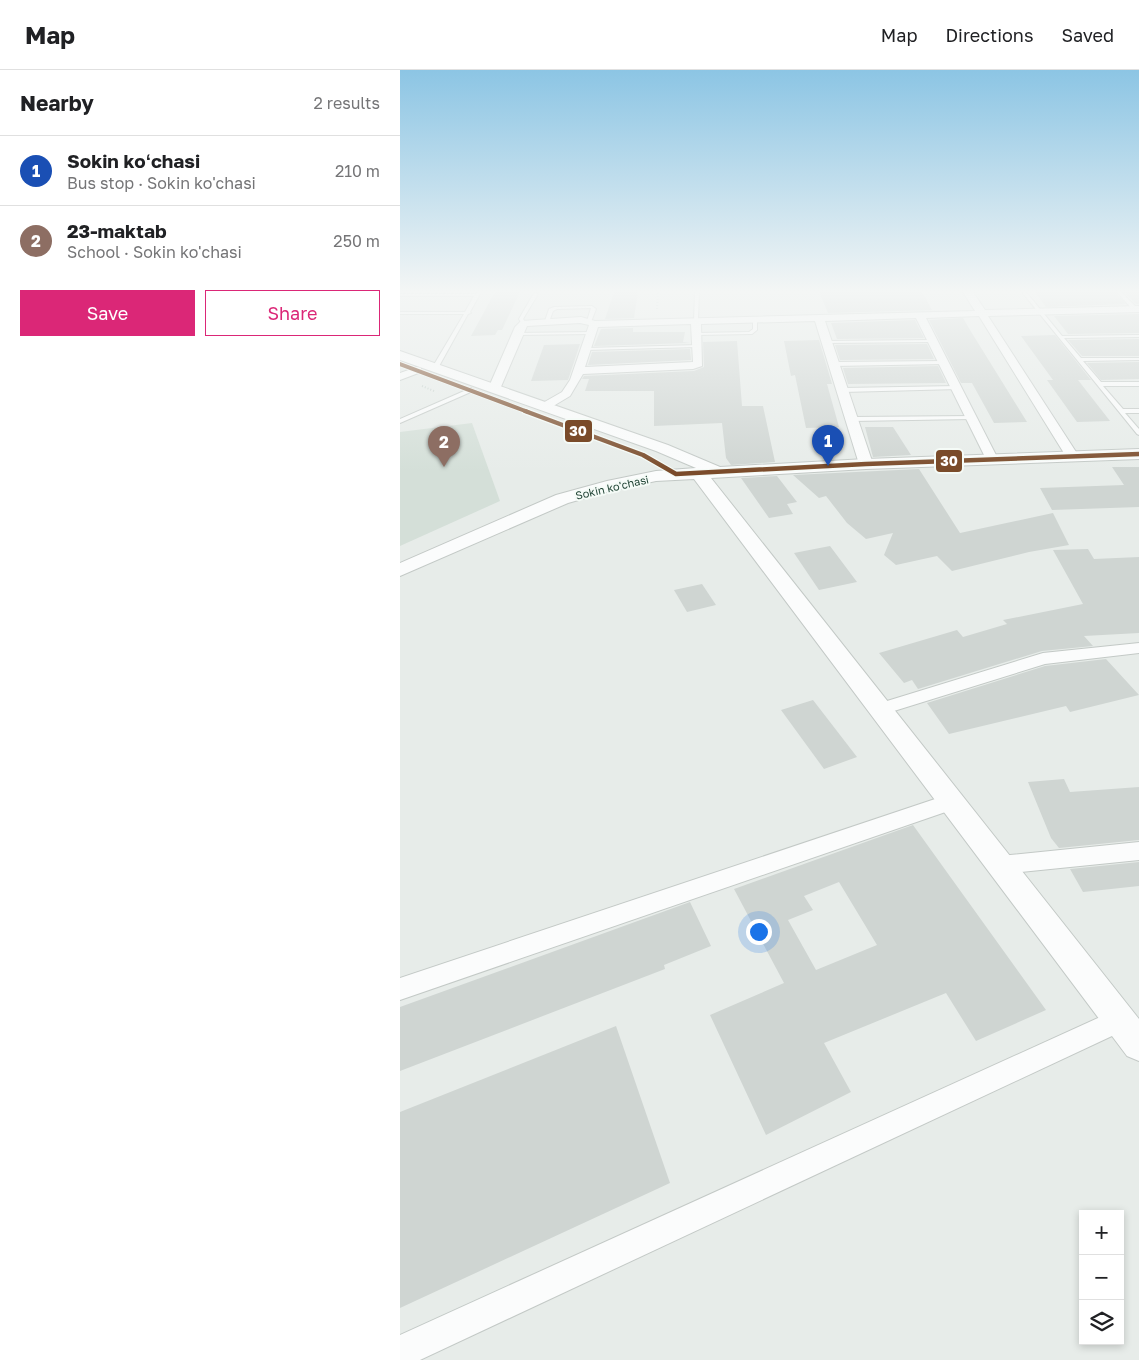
<!DOCTYPE html>
<html lang="en">
<head>
<meta charset="utf-8">
<style>
  :root { --surface:#fff; --page:#f2f2f2; --text:#202124; --muted:#757577; --line:#e0e0e0; --accent:#db2777 }
  body { margin:0; font-family:"Golos Text",sans-serif; background:var(--page); color:var(--text) }
  .controls { position:absolute; right:15px; bottom:15px; display:grid; overflow:hidden; border-radius:0px; box-shadow:0 2px 8px #0003 }
  .controls button { width:45px; height:45px; display:grid; place-items:center; padding:0; border:0; border-bottom:1px solid var(--line); background:var(--surface); color:var(--text); font:25px sans-serif }
  .you { position:absolute; left:358px; top:861px; width:18px; height:18px; margin:-12px; border:4px solid #fff; border-radius:50%; background:#1a73e8; box-shadow:0 0 0 8px #1a73e833 }
  .badge { display:grid; place-items:center; width:32px; height:32px; border-radius:50%; background:var(--accent); color:#fff; font-size:16px; font-weight:700 }
  .pin { position:absolute; translate:-50% -41px; filter:drop-shadow(0 1px 2px #0008) }
  .pin::after { content:''; position:absolute; top:26px; width:18px; height:15px; background:inherit; clip-path:polygon(0 0,100% 0,50% 100%) }
  .list { margin:0; padding:0; list-style:none }
  h2 { display:flex; justify-content:space-between; align-items:center; height:65px; margin:0; padding:0 20px; font-size:21px }
  h2 small { font-size:16px; font-weight:400; color:var(--muted) }
  .list li { display:grid; grid-template-columns:32px 1fr auto; gap:15px; align-items:center; box-sizing:border-box; height:70px; padding:0 20px; border-top:1px solid var(--line) }
  .list b { display:block; font-size:19px; white-space:nowrap }
  .list p { margin:0; font-size:16px; white-space:nowrap; color:var(--muted) }
  .list em { font-size:16px; font-style:normal; color:var(--muted) }
  .actions { display:flex; gap:10px; padding:15px 20px }
  .actions a { flex:1; padding:11px 0; border:1px solid var(--accent); border-radius:0px; text-align:center; font-size:18px; color:var(--accent) }
  .actions .main { background:var(--accent); color:#fff }
  .icon { flex:none; width:28px; height:28px; fill:none; stroke:currentColor; stroke-width:2; stroke-linecap:round; stroke-linejoin:round }
  .map { position:relative; flex:none; width:739px; height:1290px; overflow:hidden }
  header { display:flex; align-items:center; gap:30px; box-sizing:border-box; height:70px; padding:0 25px; background:var(--surface); border-bottom:1px solid var(--line) }
  header strong { font-size:24px }
  nav { display:flex; gap:28px; margin-inline-start:auto; font-size:18px }
  main { display:flex }
  aside { flex:1; background:var(--surface) }
  .map>svg:first-child { display:block }
</style>
</head>
<body>
<header>
<strong>Map</strong>
<nav><a>Map</a><a>Directions</a><a>Saved</a></nav>
</header>
<main>
<aside>
<h2>Nearby<small>2 results</small></h2>
<ul class="list">
<li><span class="badge" style="background:#1a4fb4">1</span><div><b>Sokin koʻchasi</b><p>Bus stop · Sokin ko'chasi</p></div><em>210 m</em></li>
<li><span class="badge" style="background:#8d6e63">2</span><div><b>23-maktab</b><p>School · Sokin ko'chasi</p></div><em>250 m</em></li>
</ul>
<div class="actions"><a class="main">Save</a><a>Share</a></div>
</aside>
<div class="map">
<svg width="739" height="1290" viewBox="0 0 739 1290">
  <rect width="100%" height="100%" fill="#e7ece9"/>
  <polygon fill="#d4dfd8" points="72,353 100,431 0,476 0,362"/>
  <g fill="#cfd5d2" fill-rule="evenodd">
    <polygon points="95,222 120,222 102,260 98,260 95,265 71,266"/>
    <polygon points="214,222 238,222 234,248 205,249"/>
    <polygon points="419,222 522,222 532,240 428,243"/>
    <polygon points="635,222 715,222 726,234 646,237"/>
    <polygon points="724,222 739,222 739,234 736,234"/>
    <polygon points="739,244 739,263 668,264 654,246"/>
    <polygon points="563,248 570,260 627,352 594,353 572,313 561,313 529,250"/>
    <polygon points="515,250 524,268 437,269 431,253"/>
    <polygon points="233,258 233,262 285,262 283,272 290,273 194,276 201,259"/>
    <polygon points="655,265 691,310 678,310 710,351 677,352 647,310 653,310 621,266"/>
    <polygon points="739,269 739,286 682,286 668,270"/>
    <polygon points="419,270 432,314 427,314 439,357 406,358 395,305 391,306 384,271"/>
    <polygon points="337,271 342,336 363,336 375,392 331,395 326,388 322,353 254,356 254,321 185,321 189,309 182,309 184,306 294,301 304,297 303,272"/>
    <polygon points="180,274 168,310 131,311 144,275"/>
    <polygon points="527,274 534,289 440,290 435,275"/>
    <polygon points="290,279 291,290 188,295 192,282"/>
    <polygon points="739,292 739,309 701,310 687,293"/>
    <polygon points="538,296 546,313 448,314 443,298"/>
    <polygon points="465,357 493,357 511,385 473,387"/>
    <polygon points="712,397 739,397 739,437 652,440 640,418 724,415"/>
    <polygon points="519,399 560,463 653,443 669,475 629,482 552,501 537,486 496,495 484,485 493,463 466,469 447,453 426,426 419,428 393,405"/>
    <polygon points="377,406 397,432 387,434 393,444 369,448 341,408"/>
    <polygon points="430,476 457,512 419,520 394,483"/>
    <polygon points="688,479 694,489 739,487 739,563 684,566 693,576 642,581 518,619 512,610 504,613 479,583 557,560 563,567 607,554 603,550 683,534 653,480"/>
    <polygon points="302,514 316,535 287,542 274,520"/>
    <polygon points="706,589 739,625 670,642 666,636 549,664 527,633 645,596"/>
    <polygon points="413,630 457,687 424,699 381,640"/>
    <polygon points="664,709 670,722 739,717 739,770 659,778 651,768 628,712"/>
    <path d="M513,755L646,940L576,971L546,923L424,973L451,1022L366,1065L310,945L384,913L334,819ZM439,812L477,875L416,900L388,850L413,840L404,826Z"/>
    <polygon points="739,792 739,816 683,822 670,799"/>
    <polygon points="290,832 311,876 264,895 265,899 0,1001 0,937"/>
    <polygon points="216,956 270,1113 0,1238 0,1042"/>
  </g>
  <g fill="none" stroke-linecap="round" stroke-linejoin="round">
    <defs>
      <g id="service">
        <polygon points="77,222 81,222 70,242 71,243 68,244 38,298 33,299 32,298 64,244 0,244 0,242 65,242 74,226 0,226 0,224 76,224"/>
        <polygon points="295,222 299,222 298,251 296,252 294,251"/>
        <polygon points="622,222 626,222 662,266 739,265 739,267 664,268 681,288 739,288 739,290 683,291 701,312 739,312 739,316 703,316 723,339 739,339 739,343 725,343 739,359 739,365 737,364"/>
        <polygon points="717,222 721,222 737,238 737,240 733,240"/>
        <polygon points="134,223 138,224 123,249 126,253 122,254 119,249"/>
        <polygon points="192,236 196,239 191,252 187,251 191,238 157,239 153,241 149,252 145,251 149,239 154,237"/>
        <polygon points="355,248 357,249 357,260 352,264 297,265 295,264 297,263 349,262 353,259 353,249"/>
        <polygon points="191,262 193,263 193,264 116,265 114,264 116,263"/>
        <polygon points="533,270 535,271 535,272 427,273 425,272 427,271"/>
        <polygon points="299,275 299,276 297,277 186,280 184,279 186,278"/>
        <polygon points="544,291 546,292 546,294 434,296 431,294 434,292"/>
        <polygon points="557,316 560,318 559,319 443,322 440,320 443,318"/>
        <polygon points="71,318 74,320 73,321 0,353 0,349"/>
        <polygon points="574,346 574,348 572,349 452,351 449,349 452,347"/>
      </g>
      <g id="minor">
        <path d="M563,222H573L585,240L739,236V242L588,246L678,385L677,388H667L579,246L526,248L598,389L592,393L586,389L516,248L425,251L473,394L466,398L459,394L415,251L301,254L302,296L293,299L183,304L170,326L145,341L139,337L141,334L162,322L170,310L189,255L180,253L127,256L100,319L94,322L88,319L115,257L121,251L181,247L195,251L575,241ZM291,254L293,292L185,297L198,257Z"/>
        <polygon points="17,297 21,298 21,302 0,310 0,303"/>
        <polygon points="739,573 739,583 645,594 481,645 474,643 472,639 474,635 643,583"/>
        <polygon points="553,723 560,725 563,731 560,737 0,930 0,908"/>
        <polygon points="739,772 739,790 600,804 592,801 589,795 592,789 600,786"/>
        <polygon points="720,938 729,942 733,950 729,958 20,1290 0,1290 0,1265"/>
      </g>
      <polygon id="tertiary" points="0,281 268,375 320,397 466,389 739,379 739,389 466,399 311,408 739,949 739,991 727,986 294,409 256,411 210,421 168,433 0,506 0,493 156,425 207,411 256,401 296,398 256,381 0,290"/>
    </defs>
    <use href="#service" stroke="#c3c9c6" stroke-width="2"/>
    <use href="#minor" stroke="#c3c9c6" stroke-width="2"/>
    <use href="#tertiary" stroke="#c3c9c6" stroke-width="2"/>
    <g stroke="#c4cfca" stroke-width="2" stroke-dasharray="1 2" stroke-linecap="butt">
      <polyline points="257,239 258,222"/>
      <polyline points="22,316 34,321"/>
    </g>
    <use href="#service" fill="#fbfcfc" fill-rule="evenodd"/>
    <use href="#minor" fill="#fbfcfc" fill-rule="evenodd"/>
    <use href="#tertiary" fill="#fbfcfc" fill-rule="evenodd"/>
    <defs>
      <polyline id="bus-1-far1" points="0,294 128,342"/>
      <polyline id="bus-1" points="125,341 243,385 276,404 466,394 739,384"/>
    </defs>
    <use href="#bus-1-far1" stroke="#f5fbf7" stroke-width="5.5"/>
    <use href="#bus-1" stroke="#f5fbf7" stroke-width="7"/>
    <use href="#bus-1-far1" stroke="#7a4b2a" stroke-width="4"/>
    <use href="#bus-1" stroke="#7a4b2a" stroke-width="4.5"/>
  </g>
  <linearGradient id="sky" x2="0" y2="1"><stop stop-color="#8cc5e4"/><stop offset="0.55" stop-color="#f4f6f5"/><stop offset="1" stop-color="#f4f6f5" stop-opacity="0"/></linearGradient>
  <rect width="739" height="402" fill="url(#sky)"/>
  <g text-anchor="middle" dominant-baseline="central" stroke-width="4" stroke-linejoin="round" paint-order="stroke">
    <g font-size="11" fill="#204435" stroke="#f5fbf7">
      <text transform="translate(212 417) rotate(-13)">Sokin ko'chasi</text>
    </g>
  </g>
  <g stroke="#f5fbf7" stroke-width="2">
    <rect x="164" y="349" width="29" height="24" rx="5" fill="#7a4b2a"/>
    <rect x="535" y="379" width="28" height="24" rx="5" fill="#7a4b2a"/>
  </g>
  <g font-size="14" text-anchor="middle" font-weight="bold" fill="#fff">
    <text x="178" y="366">30</text>
    <text x="549" y="396">30</text>
  </g>
</svg>
<div class="controls">
<button>+</button>
<button>−</button>
<button><svg class="icon" aria-label="layers" viewBox="0 0 24 24"><path d="M12 4l9 5-9 5-9-5zM3 14l9 5 9-5"/></svg></button>
</div>
<div class="you"></div>
<div class="pin badge" style="left:428px;top:396px;background:#1a4fb4">1</div>
<div class="pin badge" style="left:44px;top:397px;background:#8d6e63">2</div>
</div>
</main>
</body>
</html>
